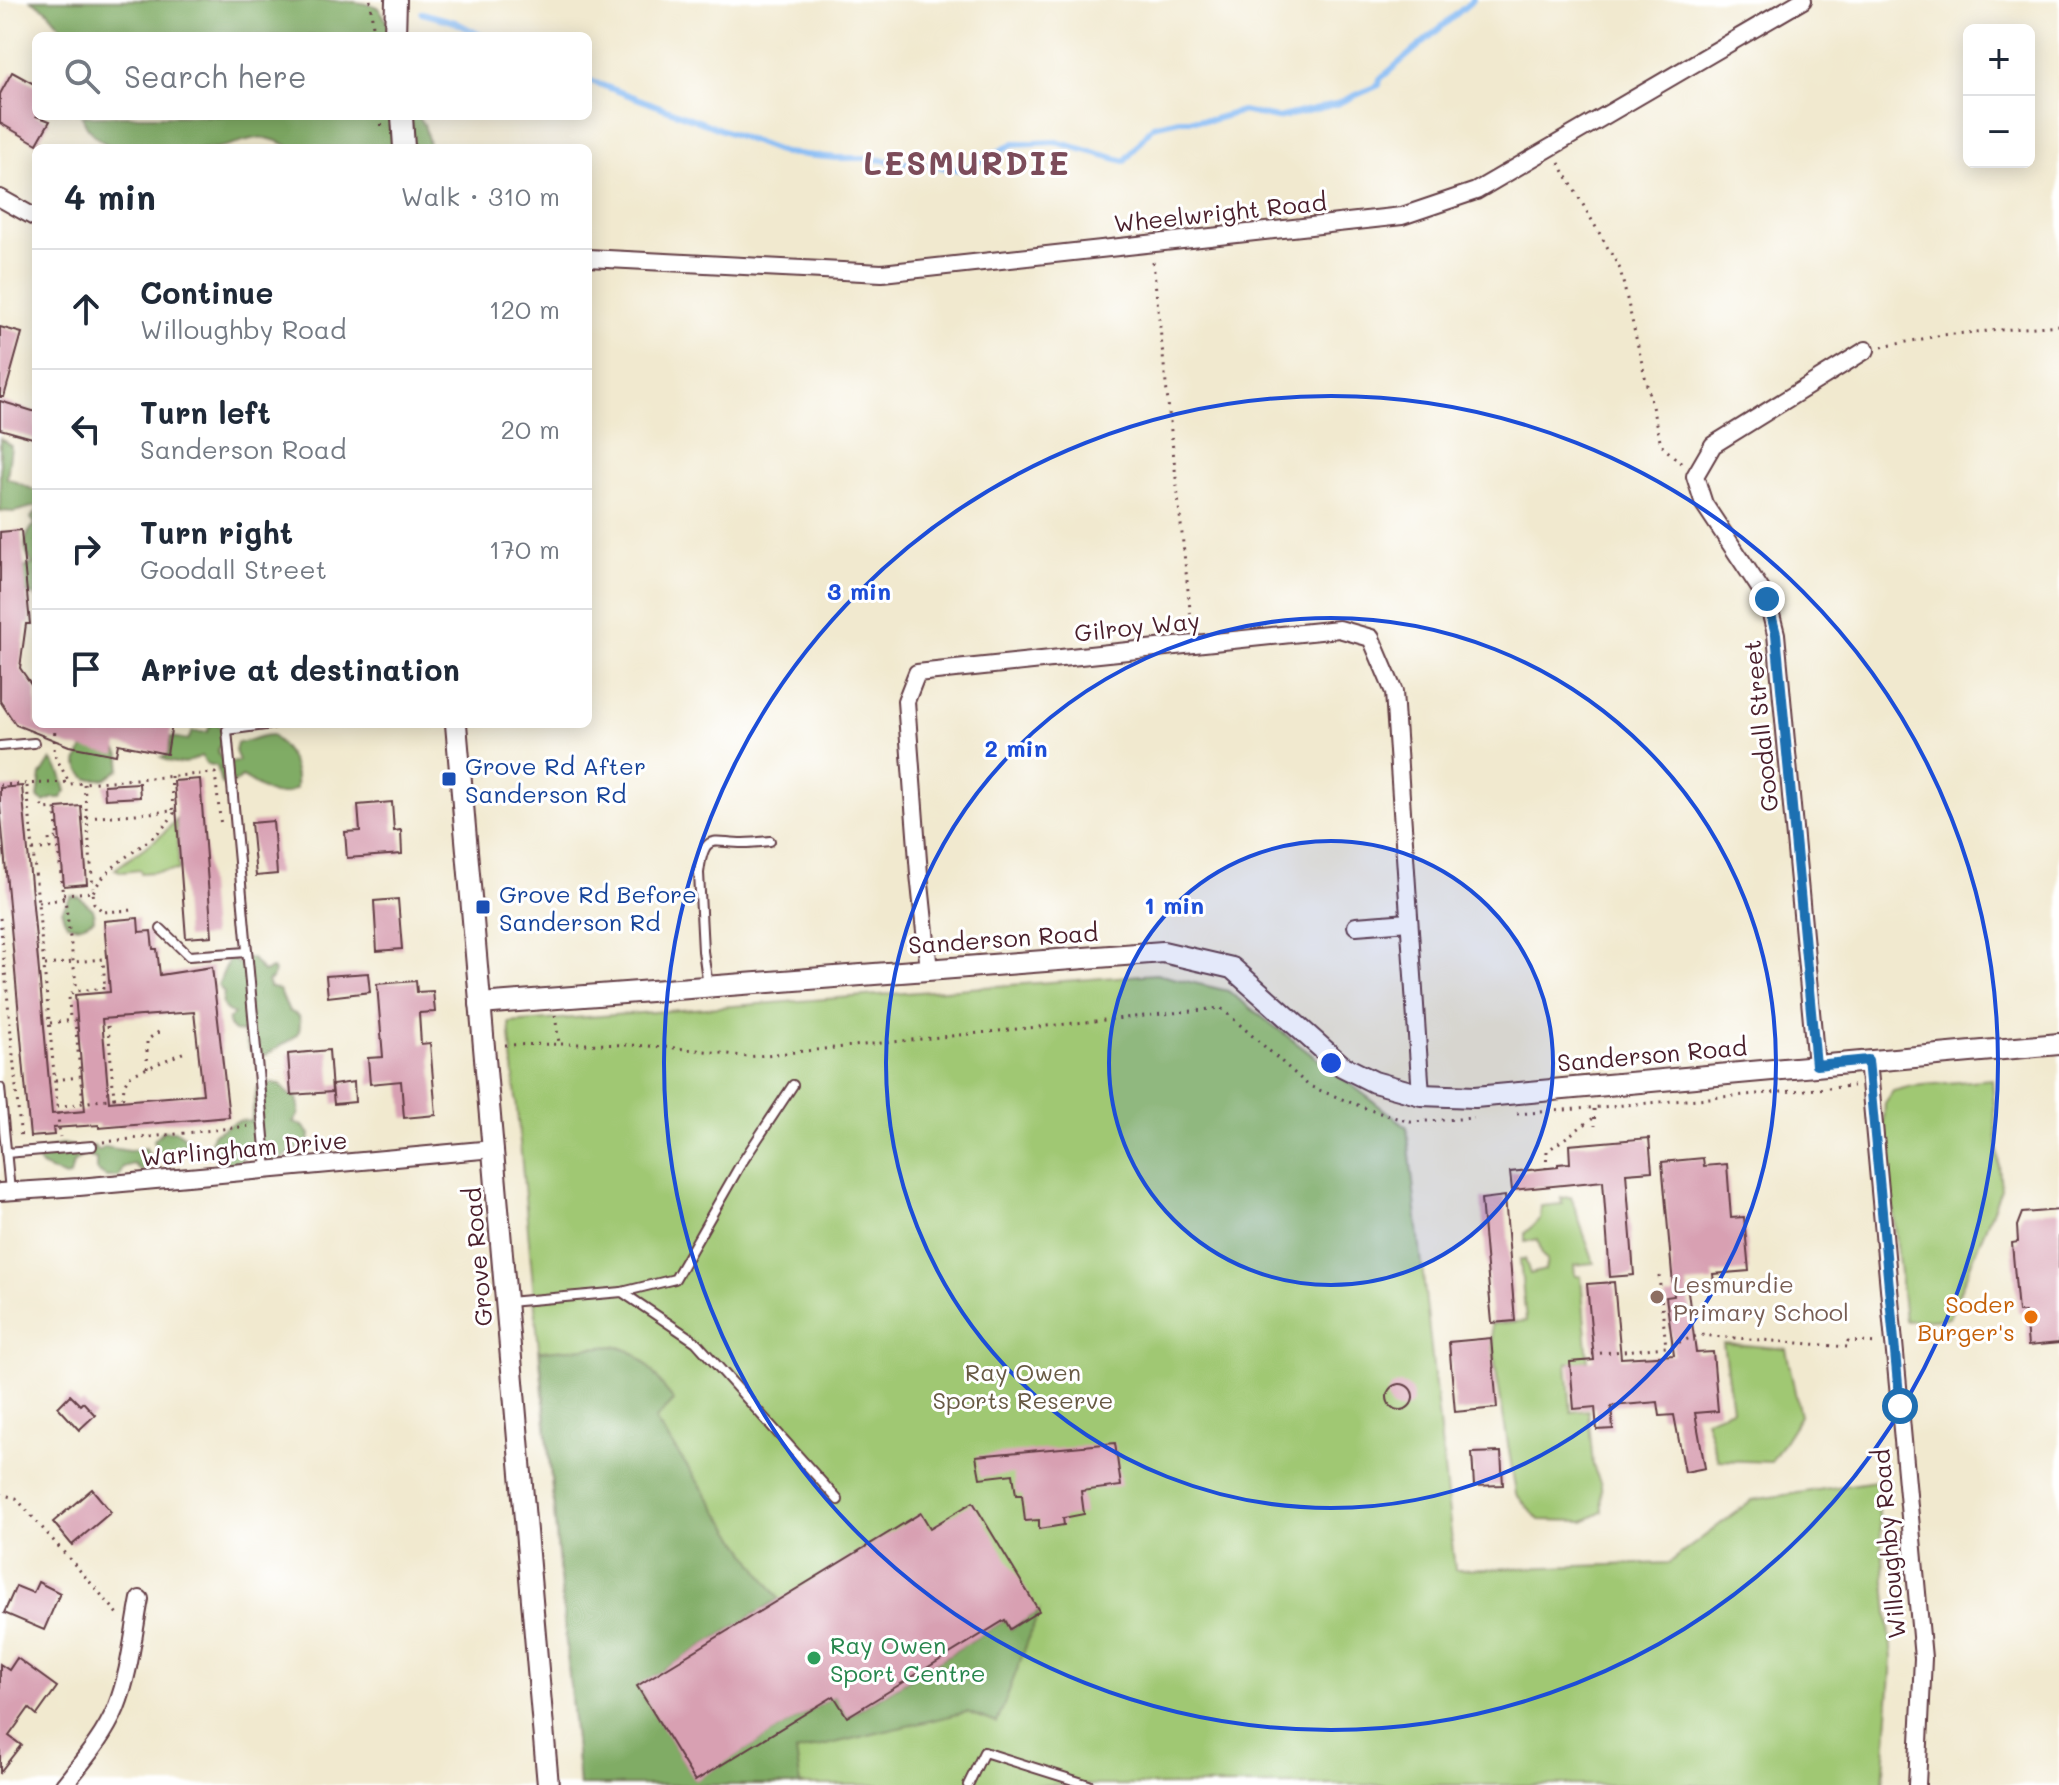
<!DOCTYPE html>
<html lang="en">
<head>
<meta charset="utf-8">
<style>
  :root { --surface:#fff; --page:#f2f2f3; --text:#1f2937; --muted:#747a83; --line:#e0e1e3 }
  body { margin:0; font-family:Mali,sans-serif; background:var(--page); color:var(--text) }
  .controls { position:absolute; right:24px; top:24px; display:grid; overflow:hidden; border-radius:12px; box-shadow:0 4px 20px #0003 }
  .controls button { width:72px; height:72px; display:grid; place-items:center; padding:0; border:0; border-bottom:2px solid var(--line); background:var(--surface); color:var(--text); font:40px sans-serif }
  .stop { position:absolute; width:24px; height:24px; margin:-18px; border:6px solid #1f6fb2; border-radius:50%; background:#fff }
  .stop.end { background:#1f6fb2; border-color:#fff; box-shadow:0 2px 8px #0008 }
  .list { margin:0; padding:0; list-style:none }
  h2 { display:flex; justify-content:space-between; align-items:center; height:104px; margin:0; padding:0 32px; font-size:34px }
  h2 small { font-size:26px; font-weight:400; color:var(--muted) }
  .list li { display:grid; grid-template-columns:52px 1fr auto; gap:24px; align-items:center; box-sizing:border-box; height:120px; padding:0 32px; border-top:2px solid var(--line) }
  .list b { display:block; font-size:30px; white-space:nowrap }
  .list p { margin:0; font-size:26px; white-space:nowrap; color:var(--muted) }
  .list em { font-size:26px; font-style:normal; color:var(--muted) }
  .icon { flex:none; width:44px; height:44px; fill:none; stroke:currentColor; stroke-width:2; stroke-linecap:round; stroke-linejoin:round }
  .map { position:relative; flex:none; width:2059px; height:1785px; overflow:hidden }
  .search { position:absolute; background:var(--surface); box-shadow:0 4px 20px #0003; left:32px; top:32px; width:560px; height:88px; display:flex; align-items:center; gap:20px; box-sizing:border-box; padding:0 28px; border-radius:12px; color:var(--muted); font-size:30px }
  .panel { position:absolute; background:var(--surface); box-shadow:0 4px 20px #0003; left:32px; top:144px; width:560px; height:584px; border-radius:12px }
  .map>svg:first-child { display:block }
</style>
</head>
<body>
<div class="map">
<svg width="2059" height="1785" viewBox="0 0 2059 1785">
  <rect width="100%" height="100%" fill="#fff"/>
  <filter id="ink" filterUnits="userSpaceOnUse"><feTurbulence type="fractalNoise" baseFrequency=".0125" numOctaves="2"/><feDisplacementMap in="SourceGraphic" scale="16" xChannelSelector="R" yChannelSelector="G"/><feConvolveMatrix kernelMatrix="1 2 1 2 8 2 1 2 1" color-interpolation-filters="sRGB"/></filter>
  <filter id="wash" filterUnits="userSpaceOnUse"><feTurbulence type="fractalNoise" baseFrequency=".006" numOctaves="4" result="noise"/><feDisplacementMap in="SourceGraphic" scale="32" xChannelSelector="R" yChannelSelector="G"/><feGaussianBlur stdDeviation="1.8" result="paint"/><feColorMatrix in="noise" values="0 0 0 0 0 0 0 0 0 0 0 0 0 0 0 0 0 1.4 0 .05"/><feComposite in="paint" operator="in"/></filter>
  <g filter="url(#wash)">
    <rect width="100%" height="100%" fill="#f1e9cf"/>
    <g fill="#a0c873" stroke="#75744f" stroke-width="2">
      <polygon points="176,820 179,870 141,873 140,870 122,872 115,869 163,834"/>
      <polygon points="1156,974 1228,991 1407,1127 1455,1570 1669,1563 1752,1500 1876,1481 1892,1659 1883,1785 579,1785 509,1023"/>
      <polygon points="1992,1079 2001,1189 1949,1318 1905,1321 1884,1122 1885,1103 1893,1091 1912,1086"/>
      <polygon points="1571,1197 1594,1263 1574,1265 1575,1276 1581,1276 1588,1361 1567,1363 1571,1412 1588,1410 1593,1466 1601,1485 1602,1512 1584,1521 1539,1520 1516,1494 1496,1370 1491,1324 1526,1321 1520,1259 1525,1259 1530,1274 1545,1270 1547,1260 1542,1255 1538,1239 1525,1242 1525,1233 1540,1219 1541,1206 1562,1204 1561,1198"/>
      <polygon points="1723,1343 1786,1349 1800,1416 1771,1462 1718,1460 1705,1419 1732,1409"/>
    </g>
    <g fill="#80ac65" stroke="#656648" stroke-width="2">
      <path d="M31,0H282C292,3 297,1 307,0C325,0 362,0 377,7C385,14 388,26 391,36H69L47,10Z"/>
      <path d="M82,116H417L424,124L430,148H292C257,129 250,142 216,148C201,150 122,151 111,146C97,140 87,130 82,116Z"/>
      <polygon points="0,438 11,446 7,478 36,491 36,506 14,512 0,511"/>
      <path d="M36,511V597L25,591L22,569L33,564C23,551 23,537 35,524L31,518Z"/>
      <path d="M211,724H218L225,737L218,750C219,762 229,764 239,761L235,751L237,743C250,742 258,735 272,735C288,751 298,765 296,788C273,804 261,786 242,777L236,782L225,785L221,783L217,766L207,764L201,756C187,764 175,767 161,757L168,755L171,737L188,740L192,732H207Z"/>
      <polygon points="84,745 117,750 121,757 120,769 106,779 88,779 80,771 77,763"/>
      <polygon points="51,759 61,774 66,791 61,798 53,798 44,802 38,798 41,775"/>
      <path d="M71,896L79,897L93,909L94,919C80,928 64,931 62,910Z"/>
      <path d="M246,958L252,959L263,972L272,969L274,972L272,979L268,981L269,987L279,990L289,1011L299,1016C303,1037 294,1037 280,1046C271,1051 269,1056 257,1057L249,1049L243,1032L234,1031L229,1026L228,1020L234,1014C222,1010 221,1004 224,993L218,985L228,961L231,959L239,964Z"/>
      <path d="M266,1083L280,1084L289,1095L297,1098C300,1107 301,1115 293,1122L303,1126L310,1134L309,1146L292,1151L276,1164L264,1159L257,1143C244,1142 246,1156 239,1164C218,1170 207,1153 213,1134C229,1127 233,1118 251,1121L257,1088Z"/>
      <polygon points="163,1131 176,1131 184,1136 187,1148 179,1157 165,1157 156,1151 154,1140"/>
      <polygon points="63,1144 72,1146 82,1156 73,1163 70,1176 65,1177 41,1166 37,1156 40,1152"/>
      <polygon points="94,1146 98,1151 105,1147 129,1151 146,1148 150,1157 149,1167 141,1171 134,1164 123,1167 119,1177 106,1177 96,1170 96,1159 90,1157 89,1149"/>
      <path d="M615,1346C644,1351 656,1379 674,1401L655,1420L779,1599L638,1686L695,1780L834,1696L848,1717L1005,1620L1011,1629L1039,1611L997,1723L967,1712L796,1752L801,1785H579L540,1351Z"/>
    </g>
    <g fill="none" stroke-linecap="round" stroke-linejoin="round">
      <g stroke="#86bbf4" stroke-width="6">
        <polyline points="422,13 455,22 482,36"/>
        <polyline points="588,80 784,153 837,158 865,158 964,170 1013,144 1056,142 1125,161 1153,126 1179,120 1211,120 1242,111 1277,118 1336,104 1379,85 1380,79 1473,0"/>
      </g>
    </g>
    <g id="blocks">
      <g fill="#d8a0b2" fill-rule="evenodd">
        <polygon points="12,72 36,85 36,116 50,121 37,144 0,123 0,94"/>
        <polygon points="0,327 22,333 4,397 0,397"/>
        <polygon points="0,401 36,412 36,439 0,429"/>
        <polygon points="21,530 30,624 26,624 20,668 36,691 36,724 172,724 167,754 118,744 116,755 69,746 16,725 0,701 0,532"/>
        <polygon points="200,779 212,936 186,938 174,781"/>
        <polygon points="139,783 140,797 105,799 104,785"/>
        <path d="M22,786L52,1114L85,1111L75,995L110,992L104,921L138,918L139,932L151,931L153,949H157L160,975L212,967L229,1117L99,1128V1125L53,1128L54,1135L30,1137L0,806V788ZM194,1012L203,1094L109,1102L102,1019Z"/>
        <polygon points="392,802 394,831 401,830 402,854 347,858 345,832 360,831 358,805"/>
        <polygon points="81,806 87,884 64,886 57,808"/>
        <polygon points="273,821 277,874 256,876 251,823"/>
        <polygon points="398,899 402,949 377,951 374,901"/>
        <polygon points="368,973 370,992 328,997 326,976"/>
        <polygon points="416,981 417,992 433,991 435,1012 419,1013 421,1044 430,1043 436,1115 404,1118 401,1081 370,1084 368,1058 383,1057 377,984"/>
        <polygon points="329,1050 332,1092 291,1095 288,1054"/>
        <polygon points="354,1082 355,1102 334,1104 332,1085"/>
        <polygon points="1649,1138 1652,1171 1626,1173 1634,1275 1610,1277 1603,1181 1512,1190 1510,1172 1558,1167 1558,1164 1570,1163 1569,1145"/>
        <polygon points="1703,1158 1704,1166 1727,1164 1731,1218 1744,1217 1749,1271 1713,1274 1714,1282 1687,1284 1696,1353 1713,1352 1718,1411 1695,1413 1705,1468 1685,1472 1674,1415 1660,1416 1658,1402 1611,1406 1613,1429 1597,1430 1595,1407 1574,1409 1570,1362 1594,1360 1587,1284 1614,1282 1621,1358 1674,1355 1666,1297 1674,1296 1662,1162"/>
        <polygon points="1505,1196 1515,1321 1492,1323 1481,1199"/>
        <polygon points="2059,1210 2059,1343 2028,1346 2025,1312 2018,1312 2012,1243 2018,1242 2017,1226 2022,1213"/>
        <polygon points="1491,1338 1497,1408 1455,1412 1449,1342"/>
        <circle cx="1400" cy="1397" r="13"/>
        <polygon points="70,1395 80,1405 83,1402 95,1415 79,1430 58,1407"/>
        <polygon points="1115,1443 1121,1486 1081,1491 1084,1514 1063,1518 1064,1525 1039,1529 1039,1520 1025,1521 1022,1495 1016,1495 1013,1474 980,1478 976,1456"/>
        <polygon points="1501,1452 1503,1485 1474,1486 1472,1453"/>
        <polygon points="92,1489 111,1512 72,1545 53,1522"/>
        <polygon points="973,1502 1039,1611 1010,1629 1005,1620 847,1717 834,1696 695,1781 637,1686 921,1513 930,1528"/>
        <polygon points="38,1582 60,1593 44,1630 4,1613 16,1586 33,1593"/>
        <polygon points="17,1658 57,1687 37,1715 29,1708 9,1736 21,1745 0,1772 0,1664 9,1670"/>
      </g>
    </g>
  </g>
  <g filter="url(#ink)">
    <use href="#blocks" fill-opacity="0" stroke="#633d44" stroke-width="2"/>
    <g fill="none" stroke-linecap="round" stroke-linejoin="round">
      <defs>
        <g id="service">
          <polyline points="0,746 34,743"/>
          <polyline points="161,929 189,956 247,952"/>
          <path d="M708,986L703,951L699,873C704,831 713,843 743,843C752,843 761,842 770,841"/>
          <polyline points="0,1088 10,1191"/>
          <polyline points="6,1153 92,1146"/>
          <polyline points="267,1170 227,730 273,724"/>
          <polyline points="622,1292 675,1279 739,1167 793,1085"/>
          <polyline points="508,1302 622,1292 696,1342 838,1500"/>
          <polyline points="968,1785 984,1752 1089,1785"/>
        </g>
        <g id="minor">
          <polyline points="0,198 36,218"/>
          <polyline points="588,258 882,273 1402,216 1476,191 1803,0"/>
          <polyline points="1356,926 1409,922"/>
          <polyline points="929,970 919,874 906,701 917,673 1339,629 1371,638 1394,692 1421,1095"/>
          <polyline points="1868,1060 1923,1658 1917,1785"/>
          <polyline points="1816,1065 1776,634 1767,599 1704,504 1695,476 1713,445 1866,350"/>
          <polyline points="0,1192 79,1187 493,1149"/>
          <path d="M64,1785C83,1761 104,1737 116,1708C130,1673 133,1635 140,1599"/>
        </g>
        <g id="tertiary">
          <polyline points="395,36 396,0"/>
          <polyline points="402,116 404,148"/>
          <polyline points="456,724 548,1785"/>
          <polyline points="480,1004 1163,952 1232,968 1342,1066 1374,1082 1421,1095 1475,1097 2059,1044"/>
        </g>
      </defs>
      <use href="#service" stroke="#633d44" stroke-width="12"/>
      <use href="#minor" stroke="#633d44" stroke-width="20"/>
      <use href="#tertiary" stroke="#633d44" stroke-width="24"/>
      <g stroke="#633d44" stroke-width="3" stroke-dasharray="2 6" stroke-linecap="butt">
        <polyline points="370,0 374,36"/>
        <polyline points="381,116 382,132"/>
        <polyline points="1559,163 1620,269 1661,445 1683,465"/>
        <polyline points="1153,262 1192,628"/>
        <polyline points="1882,347 1942,335 2059,325"/>
        <polyline points="55,724 54,754 69,782"/>
        <polyline points="171,776 173,811"/>
        <polyline points="84,784 93,888"/>
        <polyline points="0,785 69,782 70,784 215,773 221,827"/>
        <polyline points="27,786 60,1137"/>
        <polyline points="41,805 45,809 55,808 63,899"/>
        <path d="M87,818L173,811L174,813C155,846 111,857 93,892"/>
        <polyline points="33,850 50,848 49,839 58,838"/>
        <polyline points="63,894 93,892 94,903 103,912 134,910"/>
        <polyline points="38,902 65,899 77,991"/>
        <polyline points="0,918 21,1140"/>
        <polyline points="45,965 103,959 105,988 77,991 69,994 70,1021"/>
        <polyline points="555,1015 559,1043"/>
        <polyline points="50,1023 75,1020 83,1103"/>
        <path d="M505,1045C590,1043 663,1043 747,1057L1221,1008L1309,1086L1370,1110L1410,1122L1474,1118"/>
        <polyline points="147,1068 147,1040 160,1031"/>
        <polyline points="55,1080 79,1077"/>
        <polyline points="114,1098 123,1097 124,1085 129,1076 187,1051"/>
        <polyline points="57,1107 114,1098 108,1025"/>
        <polyline points="1594,1109 1595,1126"/>
        <polyline points="1517,1114 1853,1086"/>
        <polyline points="103,1142 250,1126"/>
        <polyline points="1546,1169 1547,1151 1595,1117"/>
        <polyline points="1659,1276 1666,1347"/>
        <polyline points="1592,1354 1666,1347 1699,1335 1848,1347 1848,1341 1878,1343"/>
        <polyline points="0,1494 16,1498 119,1615"/>
      </g>
      <use href="#service" stroke="#fff" stroke-width="8"/>
      <use href="#minor" stroke="#fff" stroke-width="16"/>
      <use href="#tertiary" stroke="#fff" stroke-width="20"/>
    </g>
  </g>
  <g fill="none" stroke-linecap="round" stroke-linejoin="round" filter="url(#ink)">
    <polyline stroke="#1f6fb2" stroke-width="10" points="1767,599 1776,634 1816,1065 1868,1060 1900,1406"/>
  </g>
  <circle cx="1331" cy="1063" r="222" fill="#1d4ed8" fill-opacity=".12"/>
  <g fill="none" stroke="#1d4ed8" stroke-width="4">
    <circle cx="1331" cy="1063" r="222"/>
    <circle cx="1331" cy="1063" r="445"/>
    <circle cx="1331" cy="1063" r="667"/>
  </g>
  <g fill="#1a4fb4" stroke="#fff" stroke-width="3">
    <rect x="441" y="771" width="16" height="16" rx="4"/>
    <rect x="475" y="899" width="16" height="16" rx="4"/>
  </g>
  <circle fill="#8d6e63" stroke="#fff" stroke-width="3" cx="1657" cy="1297" r="8"/>
  <circle fill="#e8710a" stroke="#fff" stroke-width="3" cx="2031" cy="1317" r="8"/>
  <circle fill="#2e9e5b" stroke="#fff" stroke-width="3" cx="814" cy="1658" r="8"/>
  <g text-anchor="middle" dominant-baseline="central" stroke-width="6" stroke-linejoin="round" paint-order="stroke">
    <g font-size="24" fill="#4a1f2b" stroke="#fff">
      <text transform="translate(1220 212) rotate(-6)">Wheelwright Road</text>
      <text transform="translate(1137 626) rotate(-6)">Gilroy Way</text>
      <text transform="translate(1760 726) rotate(-96)">Goodall Street</text>
      <text transform="translate(1003 938) rotate(-4)">Sanderson Road</text>
      <text transform="translate(1652 1054) rotate(-5)">Sanderson Road</text>
      <text transform="translate(244 1148) rotate(-5)">Warlingham Drive</text>
      <text transform="translate(477 1257) rotate(-95)">Grove Road</text>
      <text transform="translate(1888 1544) rotate(-95)">Willoughby Road</text>
    </g>
    <g font-size="24" fill="#164399" stroke="#fff" text-anchor="start">
      <text x="465" y="765">Grove Rd After<tspan x="465" dy="28">Sanderson Rd</tspan></text>
      <text x="499" y="893">Grove Rd Before<tspan x="499" dy="28">Sanderson Rd</tspan></text>
    </g>
    <g font-size="24" fill="#785e54" stroke="#fff" text-anchor="start">
      <text x="1673" y="1283">Lesmurdie<tspan x="1673" dy="28">Primary School</tspan></text>
    </g>
    <g font-size="24" fill="#c56008" stroke="#fff" text-anchor="end">
      <text x="2015" y="1303">Soder<tspan x="2015" dy="28">Burger's</tspan></text>
    </g>
    <g font-size="24" fill="#685a44" stroke="#fff">
      <text x="1023" y="1371">Ray Owen<tspan x="1023" dy="28">Sports Reserve</tspan></text>
    </g>
    <g font-size="24" fill="#27864d" stroke="#fff" text-anchor="start">
      <text x="830" y="1644">Ray Owen<tspan x="830" dy="28">Sport Centre</tspan></text>
    </g>
    <g font-size="32" font-weight="bold" letter-spacing="2" fill="#7c4c5a" stroke="#fff">
      <text x="967" y="162">LESMURDIE</text>
    </g>
  </g>
  <circle cx="1331" cy="1063" r="12" fill="#1d4ed8" stroke="#fff" stroke-width="4"/>
  <g font-size="24" text-anchor="middle" font-weight="bold" fill="#1d4ed8" stroke="#fff" stroke-width="6" stroke-linejoin="round" paint-order="stroke">
    <text x="859" y="600">3 min</text>
    <text x="1016" y="757">2 min</text>
    <text x="1174" y="914">1 min</text>
  </g>
</svg>
<div class="controls">
<button>+</button>
<button>−</button>
</div>
<div class="stop" style="left:1900px;top:1406px"></div>
<div class="stop end" style="left:1767px;top:599px"></div>
<div class="search"><svg class="icon" aria-label="search" viewBox="0 0 24 24"><circle cx="10" cy="10" r="6"/><path d="M15 15l6 6"/></svg>Search here</div>
<section class="panel">
<h2>4 min<small>Walk · 310 m</small></h2>
<ul class="list">
<li><svg class="icon" aria-label="ahead" viewBox="0 0 24 24"><path d="M12 20V5M6 11l6-6 6 6"/></svg><div><b>Continue</b><p>Willoughby Road</p></div><em>120 m</em></li>
<li><svg class="icon" aria-label="left" viewBox="0 0 24 24"><path d="M17 20v-9H6M10 6l-5 5 5 5"/></svg><div><b>Turn left</b><p>Sanderson Road</p></div><em>20 m</em></li>
<li><svg class="icon" aria-label="right" viewBox="0 0 24 24"><path d="M7 20v-9h11M14 6l5 5-5 5"/></svg><div><b>Turn right</b><p>Goodall Street</p></div><em>170 m</em></li>
<li><svg class="icon" aria-label="arrive" viewBox="0 0 24 24"><path d="M6 21V4h12l-3 4 3 4H6"/></svg><div><b>Arrive at destination</b></div></li>
</ul>
</section>
</div>
</body>
</html>
